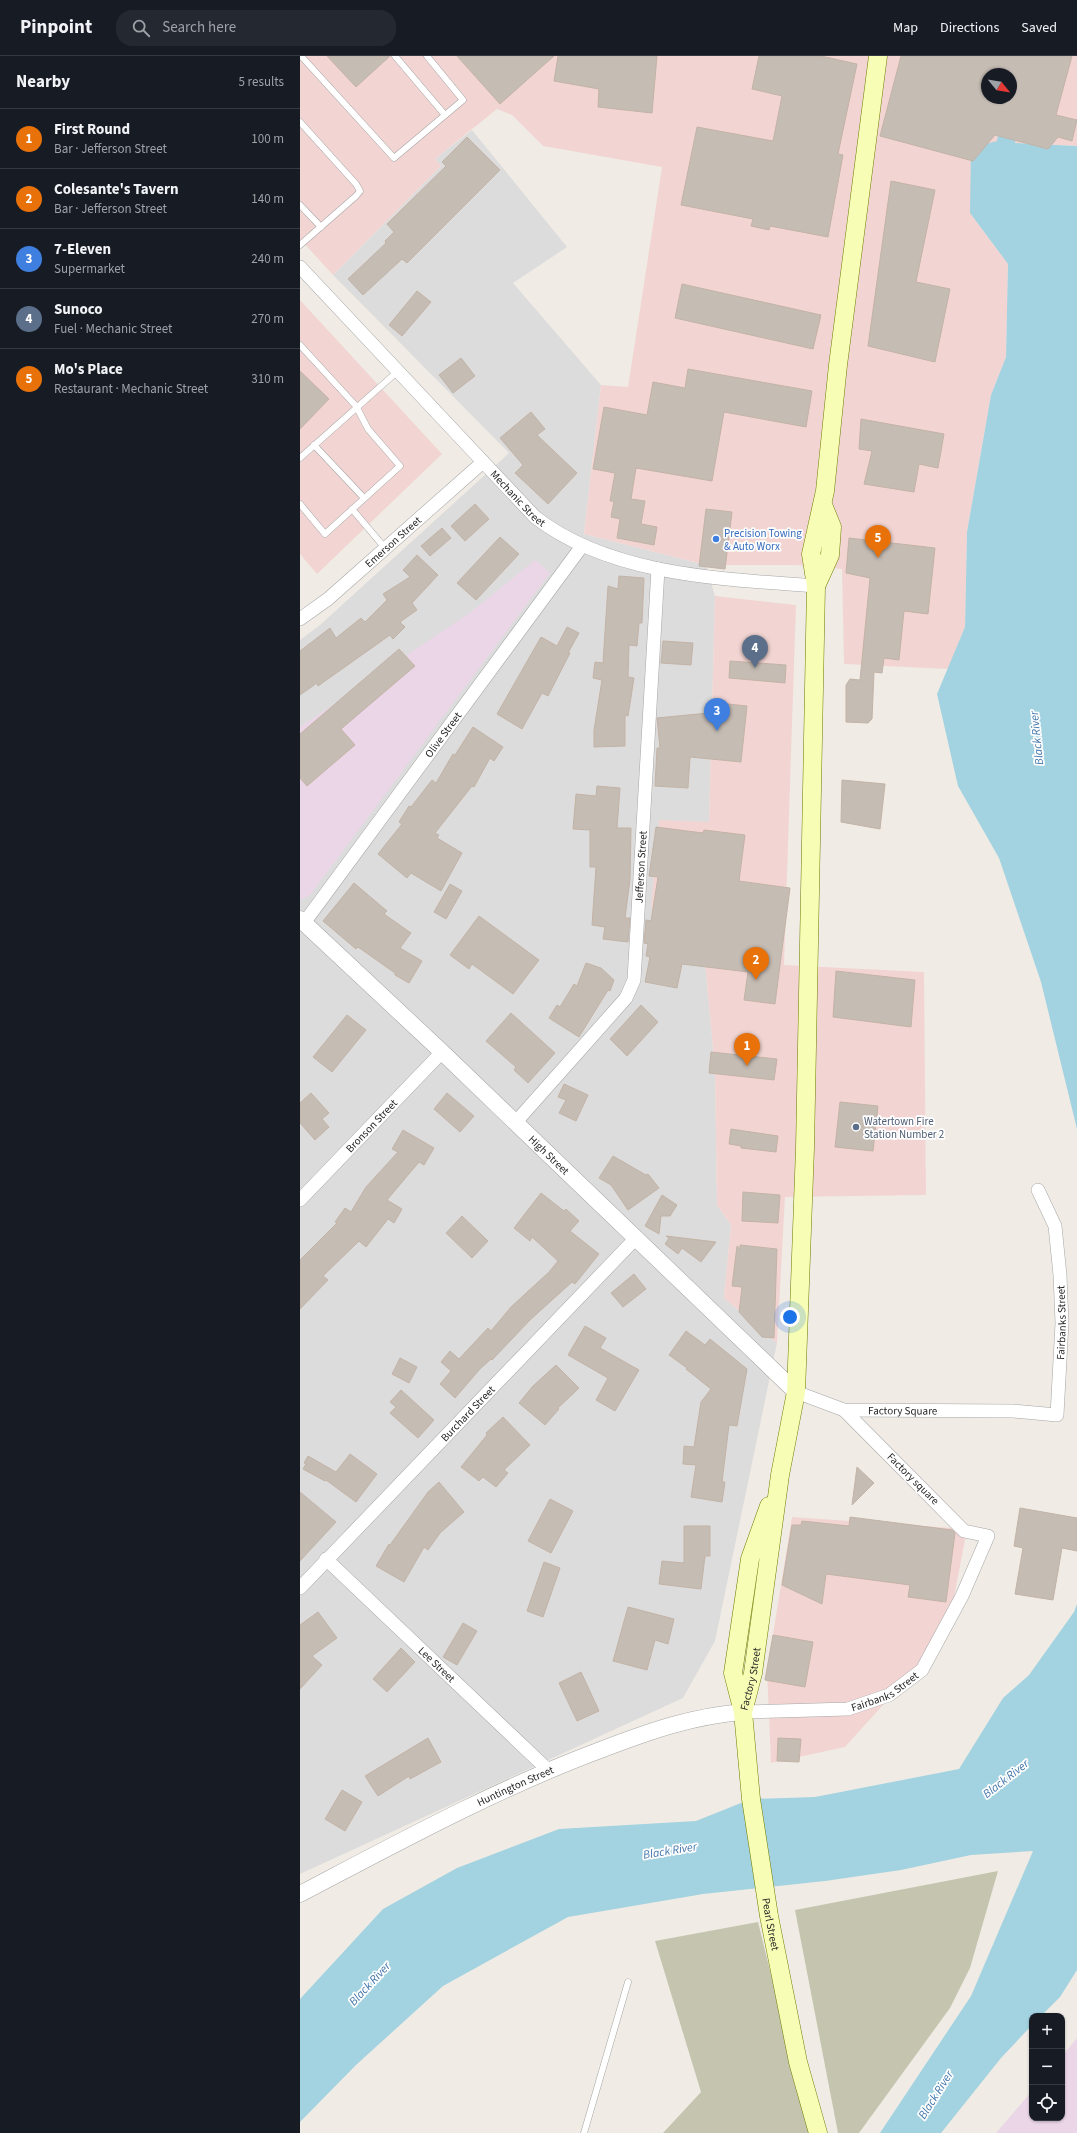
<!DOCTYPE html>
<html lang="en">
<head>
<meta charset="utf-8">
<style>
  :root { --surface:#171b24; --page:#242831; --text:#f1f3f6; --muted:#9ea1a6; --line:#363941; --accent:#db2777 }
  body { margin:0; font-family:"Source Sans 3",sans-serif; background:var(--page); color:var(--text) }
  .controls { position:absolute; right:12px; bottom:12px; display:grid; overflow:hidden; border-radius:8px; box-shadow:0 1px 3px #0004 }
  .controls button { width:36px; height:36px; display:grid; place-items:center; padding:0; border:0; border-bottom:1px solid var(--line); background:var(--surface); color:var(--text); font:20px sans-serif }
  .compass { position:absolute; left:681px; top:12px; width:36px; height:36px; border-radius:50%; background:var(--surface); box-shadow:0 1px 3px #0004; rotate:120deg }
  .you { position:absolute; left:490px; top:1261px; width:14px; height:14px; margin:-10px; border:3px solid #fff; border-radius:50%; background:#1a73e8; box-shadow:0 0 0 6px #1a73e833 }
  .badge { display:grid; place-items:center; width:26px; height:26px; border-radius:50%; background:var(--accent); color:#fff; font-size:13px; font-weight:700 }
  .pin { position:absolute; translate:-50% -33px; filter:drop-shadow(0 1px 2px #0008) }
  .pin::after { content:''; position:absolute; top:21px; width:14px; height:12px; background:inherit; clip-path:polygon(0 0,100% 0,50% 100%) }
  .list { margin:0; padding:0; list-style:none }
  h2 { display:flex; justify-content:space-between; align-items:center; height:52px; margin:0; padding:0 16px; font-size:17px }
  h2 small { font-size:13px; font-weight:400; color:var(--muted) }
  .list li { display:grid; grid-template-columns:26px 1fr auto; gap:12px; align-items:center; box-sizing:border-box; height:60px; padding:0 16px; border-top:1px solid var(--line) }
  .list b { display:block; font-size:15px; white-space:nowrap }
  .list p { margin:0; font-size:13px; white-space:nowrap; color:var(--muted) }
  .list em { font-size:13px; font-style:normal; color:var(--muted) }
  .icon { flex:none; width:22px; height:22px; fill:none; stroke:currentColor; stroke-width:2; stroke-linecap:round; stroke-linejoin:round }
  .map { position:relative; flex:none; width:777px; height:2077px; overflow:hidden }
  header { display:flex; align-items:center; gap:24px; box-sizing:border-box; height:56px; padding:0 20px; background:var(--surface); border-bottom:1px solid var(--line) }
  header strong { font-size:19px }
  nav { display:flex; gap:22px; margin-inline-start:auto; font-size:14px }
  .search { width:280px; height:36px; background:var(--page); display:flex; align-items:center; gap:10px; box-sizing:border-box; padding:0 14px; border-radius:16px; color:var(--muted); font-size:15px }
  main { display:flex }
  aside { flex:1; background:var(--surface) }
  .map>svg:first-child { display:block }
</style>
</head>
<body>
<header>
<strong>Pinpoint</strong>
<div class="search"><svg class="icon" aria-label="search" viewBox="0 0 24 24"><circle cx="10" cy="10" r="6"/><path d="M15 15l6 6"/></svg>Search here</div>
<nav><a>Map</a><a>Directions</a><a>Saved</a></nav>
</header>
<main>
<aside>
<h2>Nearby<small>5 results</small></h2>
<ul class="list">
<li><span class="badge" style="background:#e8710a">1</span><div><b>First Round</b><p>Bar · Jefferson Street</p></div><em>100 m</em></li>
<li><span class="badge" style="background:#e8710a">2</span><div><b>Colesante's Tavern</b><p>Bar · Jefferson Street</p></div><em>140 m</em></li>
<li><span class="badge" style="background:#3f7fe0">3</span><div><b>7-Eleven</b><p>Supermarket</p></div><em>240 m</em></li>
<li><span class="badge" style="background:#5c6f8a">4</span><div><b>Sunoco</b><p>Fuel · Mechanic Street</p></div><em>270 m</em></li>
<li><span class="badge" style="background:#e8710a">5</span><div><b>Mo's Place</b><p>Restaurant · Mechanic Street</p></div><em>310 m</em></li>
</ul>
</aside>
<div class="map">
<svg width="777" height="2077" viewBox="0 0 777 2077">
  <rect width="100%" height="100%" fill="#f0ece5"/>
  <polygon fill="#dddcdc" points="172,74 267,191 213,227 301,329 284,478 406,509 415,540 409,767 351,853 400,853 415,1013 417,1149 431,1169 424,1242 477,1287 415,1585 383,1642 0,1818 0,584 20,569 209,397 33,219 141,110 135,103"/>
  <g fill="#f2d5d3" fill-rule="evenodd">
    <path d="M0,0H777V90L715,87L670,157L708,208L706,301L691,339L667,476L665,571L648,613L544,608L542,513L496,509H406L284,478L301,329L328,331L362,111L243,90L212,59L197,53L135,103L141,110L33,219L0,183ZM687,18H711V42H687Z"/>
    <polygon points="0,244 142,398 17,518 0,498"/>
    <polygon points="415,540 496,549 484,909 624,916 626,1139 485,1141 477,1287 424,1242 431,1169 417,1149 415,1013 400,853 351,853 359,764 409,766"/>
    <polygon points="492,1461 667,1473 647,1578 545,1691 471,1707 467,1615"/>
  </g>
  <g fill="#ead6e6">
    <polygon points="235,504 250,517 10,839 0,844 0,671 171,556"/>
    <polygon points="777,1982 777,2077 696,2077 732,2035 732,2062 762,2062 762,2000"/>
  </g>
  <g fill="#c5c5af">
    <polygon points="698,1815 670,1912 650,1952 559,2077 538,2077 495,1854"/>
    <polygon points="458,1866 510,2077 363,2077 401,2036 355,1885"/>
  </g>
  <g fill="#a3d2e0">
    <polygon points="714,0 722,34 715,87 777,90 777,1073 741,926 699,802 658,730 637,638 665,571 667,476 691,339 706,301 708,208 670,157 671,92 697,85 703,42 711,42 711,18"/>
    <polygon points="777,1548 777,1914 760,1941 741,1960 732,1960 732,1969 701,2002 641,2077 580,2077 671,1940 733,1795 671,1799 601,1814 525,1825 403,1838 268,1861 143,1930 56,2009 0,2066 0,1943 83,1853 157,1812 259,1773 396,1765 451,1743 515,1741 659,1713 703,1642 729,1619 774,1556"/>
  </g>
  <g fill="#c5bcb4" stroke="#c3b3a6" fill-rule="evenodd">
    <polygon points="27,0 90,0 56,31"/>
    <polygon points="157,0 254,0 200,48"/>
    <polygon points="258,0 357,0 352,57 298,51 299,33 254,25"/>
    <polygon points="459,0 521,0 557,8 538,98 543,99 528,181 470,170 469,174 451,170 453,163 381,149 397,71 473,85 482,40 452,33"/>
    <path d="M601,0H772L756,59L777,64L772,85L758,81L748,93L695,79L673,105L580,80ZM687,18H711V42H687Z"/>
    <polygon points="167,81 200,114 107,207 102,203 63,239 48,223 86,187 85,185 94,176 87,168 146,110 142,106"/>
    <polygon points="591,125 635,134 616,226 650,233 635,306 568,290"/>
    <polygon points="382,228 521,259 513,293 375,262"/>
    <polygon points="117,235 131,246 102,280 89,269"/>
    <polygon points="161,302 175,320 153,337 139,319"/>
    <polygon points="388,313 512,335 506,371 424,356 412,425 336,412 331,443 345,445 341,468 357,471 354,489 317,482 320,463 311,461 314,445 310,445 315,417 293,413 304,351 347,359 353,326 385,332"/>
    <polygon points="0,315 29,343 0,373"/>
    <polygon points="231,356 245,373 237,379 277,417 248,448 215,417 223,409 200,382"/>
    <polygon points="561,363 644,378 638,412 619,408 614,436 564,428 572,395 559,393"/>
    <polygon points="175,448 189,463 165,485 151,470"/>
    <polygon points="406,453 432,456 425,513 399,510"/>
    <polygon points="142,472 151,482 130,500 121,490"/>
    <polygon points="200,481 219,498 176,544 157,527"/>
    <polygon points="549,482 635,492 628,558 604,555 599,604 584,602 582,617 574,616 572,663 568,667 546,666 546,629 550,623 560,624 570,522 546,517"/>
    <polygon points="117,499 138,519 112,547 117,554 100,566 105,571 93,583 90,579 18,630 17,627 0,639 0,595 30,572 36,582 61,562 65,566 87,544 83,538 110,521 103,514"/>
    <polygon points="319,520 344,522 342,567 339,567 337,590 329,589 328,621 334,622 328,660 325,659 325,690 294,691 294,674 302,624 293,622 295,606 303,607 308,530 318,533"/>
    <polygon points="267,571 279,577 268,597 270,597 248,640 242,637 222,673 197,658 241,581 257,590"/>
    <polygon points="363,585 393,587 391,609 361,607"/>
    <polygon points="99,593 115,610 41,673 55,689 7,730 0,722 0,678"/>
    <polygon points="430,605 486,609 485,627 429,622"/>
    <polygon points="409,646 447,650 441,706 390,701 388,732 355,730 357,692 360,692 357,662 408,657"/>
    <polygon points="173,671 203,691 194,705 190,702 174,731 172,730 135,777 139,779 137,782 162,797 141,835 111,817 107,822 78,798 102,768 99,766 109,750 111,751 132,724 136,727 153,698 155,699"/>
    <polygon points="542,724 585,728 580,773 541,766"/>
    <polygon points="297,730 320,732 317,772 331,772 330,823 325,862 330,862 328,886 303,883 305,871 292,869 296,811 290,811 290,774 273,773 276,738 296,740"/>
    <polygon points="356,771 403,777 404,774 445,779 439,825 490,832 475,948 444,944 448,916 382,908 377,932 345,926 350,901 346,900 348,888 344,887 346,864 351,865 358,821 349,820"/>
    <polygon points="54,827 87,855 84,858 111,877 100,892 122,905 109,927 95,919 95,917 58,891 56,893 23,865"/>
    <polygon points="150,828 162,835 146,863 134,856"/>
    <polygon points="179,860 239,904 213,938 172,908 169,913 150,899"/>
    <polygon points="286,907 301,912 314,924 310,935 308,934 279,981 249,962 257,949 260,951 274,928 277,930"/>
    <polygon points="536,915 615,924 611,971 533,961"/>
    <polygon points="341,949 358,966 327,1000 310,983"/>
    <polygon points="211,957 255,997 228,1027 214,1014 216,1011 186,985"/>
    <polygon points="47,959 66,974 32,1016 13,1001"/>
    <polygon points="411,996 477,1003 474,1024 409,1017"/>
    <polygon points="264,1028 288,1039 276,1065 259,1057 266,1044 258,1041"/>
    <polygon points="11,1037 29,1057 22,1063 29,1071 15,1084 0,1067 0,1047"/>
    <polygon points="147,1037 174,1060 160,1076 134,1053"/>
    <polygon points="540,1046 578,1050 573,1095 535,1091"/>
    <polygon points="431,1073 478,1080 476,1096 441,1092 441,1090 429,1088"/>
    <polygon points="103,1074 134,1092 124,1109 119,1106 87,1144 102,1153 94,1167 88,1163 66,1191 59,1185 23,1220 28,1224 0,1253 0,1204 37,1167 35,1166 45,1152 51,1156 66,1131 98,1096 92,1093"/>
    <polygon points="313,1100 346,1119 348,1118 359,1132 328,1154 311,1129 299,1122"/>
    <polygon points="443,1136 480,1139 478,1167 442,1165"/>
    <polygon points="241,1137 264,1155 266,1153 279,1165 270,1175 299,1198 275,1228 272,1226 230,1264 192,1304 191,1303 180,1313 155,1342 140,1328 151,1315 141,1306 150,1295 159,1303 188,1272 191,1275 211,1251 249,1216 258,1205 232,1181 230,1185 214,1172"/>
    <polygon points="362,1139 377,1149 370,1160 361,1160 359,1178 345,1170"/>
    <polygon points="162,1160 188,1185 172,1202 146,1177"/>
    <polygon points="366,1180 416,1186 401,1206 382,1192 378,1198 365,1188 369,1182"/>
    <polygon points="440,1189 477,1193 474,1282 462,1281 439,1256 442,1231 432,1230 437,1190 440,1193"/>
    <polygon points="334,1218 346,1233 323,1251 311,1237"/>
    <polygon points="285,1270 306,1282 300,1292 339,1314 315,1355 296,1344 308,1322 268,1299"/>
    <polygon points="386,1275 405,1289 410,1283 447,1313 437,1370 429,1369 422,1426 425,1426 422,1446 391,1441 396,1409 383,1408 384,1390 394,1391 401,1346 411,1333 386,1313 387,1312 369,1299"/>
    <polygon points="100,1302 117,1311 109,1327 92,1318"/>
    <polygon points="256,1309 279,1332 258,1352 259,1353 245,1369 219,1347 233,1330"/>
    <polygon points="101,1334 134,1364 118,1382 90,1357 96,1351 90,1346"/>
    <polygon points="203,1361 230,1389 204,1414 208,1417 196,1431 183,1421 179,1425 161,1411 187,1379 186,1377"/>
    <polygon points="50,1398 77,1418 56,1446 26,1424 25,1425 3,1413 6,1408 4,1407 8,1400 36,1416"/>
    <polygon points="557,1411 574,1427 552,1449"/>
    <polygon points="139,1426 164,1456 140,1477 128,1494 124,1491 104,1526 76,1510 89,1488 90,1489 128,1436"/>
    <polygon points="0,1436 36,1466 0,1505"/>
    <polygon points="250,1443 273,1455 251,1497 228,1485"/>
    <polygon points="720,1452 777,1462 777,1495 762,1492 753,1544 715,1538 723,1492 714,1490"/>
    <polygon points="550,1461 652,1474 655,1477 646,1546 608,1541 610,1529 526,1518 522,1548 482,1529 492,1469 501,1469 502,1465 549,1470"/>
    <polygon points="384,1470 410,1470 410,1500 405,1500 401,1533 359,1528 362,1505 384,1507"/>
    <polygon points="244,1506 260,1512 243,1561 227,1555"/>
    <polygon points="328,1551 374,1563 368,1588 355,1584 347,1614 313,1605"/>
    <polygon points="18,1556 37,1582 12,1600 22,1609 0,1633 0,1569"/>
    <polygon points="163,1567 177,1575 157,1609 143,1601"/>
    <polygon points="473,1579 513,1586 505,1631 465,1624"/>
    <polygon points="101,1592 115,1606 87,1636 73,1623"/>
    <polygon points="281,1616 299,1655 277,1665 259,1627"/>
    <polygon points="128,1682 141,1706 110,1723 109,1720 78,1740 65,1720"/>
    <polygon points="478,1682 501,1683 499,1706 477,1705"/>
    <polygon points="42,1734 62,1746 45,1775 25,1763"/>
  </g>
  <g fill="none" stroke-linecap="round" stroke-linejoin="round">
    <defs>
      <g id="service">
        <polyline points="1,0 94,102 163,44 127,0"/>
        <polyline points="95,0 145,59"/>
        <polyline points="0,66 56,128 60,135 56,140 0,189"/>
        <polyline points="0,149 21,171"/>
        <polyline points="0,289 56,350 68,373 100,410 25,478 0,448"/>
        <polyline points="14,389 64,442"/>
        <polyline points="0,402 98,315"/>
        <polyline points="52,453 85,492"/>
        <polyline points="284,2077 328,1926"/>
      </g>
      <g id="minor">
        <path id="s1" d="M0,211L235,461C311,520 423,523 516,530"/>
        <path id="s2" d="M0,563L28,543L183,406"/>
        <path id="s3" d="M4,867L282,490"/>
        <path id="s4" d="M215,1067L326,942L334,924L358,513"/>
        <path id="s5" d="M0,1144L142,996"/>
        <path id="s6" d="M496,1336L544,1354L713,1355L757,1359L762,1267L760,1219L755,1170L738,1134"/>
        <path id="s7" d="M26,1503L247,1713"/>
        <path id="s8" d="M0,1532L335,1183"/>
        <path id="s9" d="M443,1656L548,1653L589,1639L622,1614L662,1540L688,1480L664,1475L544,1354"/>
      </g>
      <g id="tertiary">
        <path id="s10" d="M0,863L142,996L496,1336"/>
        <path id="s11" d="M0,1838C99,1786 198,1732 303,1693C350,1675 393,1660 443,1656"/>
      </g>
      <g id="secondary">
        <polyline points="516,530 530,499 532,471 523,449"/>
        <path id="s12" d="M469,1450L450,1503L433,1617L443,1656L451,1743L469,1860L498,2006L518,2077"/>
        <path id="s13" d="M443,1656L453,1617L480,1419L496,1336L505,1092L516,530L511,498L525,435L538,309L578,0"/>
      </g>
    </defs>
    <use href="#service" stroke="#a6a6a6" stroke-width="7"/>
    <use href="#minor" stroke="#a6a6a6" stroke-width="14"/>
    <use href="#tertiary" stroke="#a6a6a6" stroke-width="17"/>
    <use href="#secondary" stroke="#6d7c00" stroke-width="19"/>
    <use href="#service" stroke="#fff" stroke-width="6"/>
    <use href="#minor" stroke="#fff" stroke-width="13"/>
    <use href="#tertiary" stroke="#fff" stroke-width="16"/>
    <use href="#secondary" stroke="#f8fdb6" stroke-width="18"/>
  </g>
  <circle fill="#3f7fe0" stroke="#fff" stroke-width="1.5" cx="416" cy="483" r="4"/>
  <circle fill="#5c6f8a" stroke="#fff" stroke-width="1.5" cx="556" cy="1071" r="4"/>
  <g text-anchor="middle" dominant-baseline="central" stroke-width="3.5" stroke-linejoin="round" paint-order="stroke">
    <g font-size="11" fill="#1f1f1f" stroke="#fff">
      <text stroke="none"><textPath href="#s1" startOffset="318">Mechanic Street</textPath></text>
      <text stroke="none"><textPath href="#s2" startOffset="121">Emerson Street</textPath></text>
      <text stroke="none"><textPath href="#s3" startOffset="234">Olive Street</textPath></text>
      <text stroke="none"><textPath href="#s4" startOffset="300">Jefferson Street</textPath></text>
      <text stroke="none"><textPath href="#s5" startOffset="103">Bronson Street</textPath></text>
      <text stroke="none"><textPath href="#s10" startOffset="343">High Street</textPath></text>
      <text stroke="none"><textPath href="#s6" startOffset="357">Fairbanks Street</textPath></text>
      <text stroke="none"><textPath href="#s6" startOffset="110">Factory Square</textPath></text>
      <text stroke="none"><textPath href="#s8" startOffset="242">Burchard Street</textPath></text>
      <text transform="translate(613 1423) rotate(45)">Factory square</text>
      <text stroke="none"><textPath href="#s7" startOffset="153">Lee Street</textPath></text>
      <text stroke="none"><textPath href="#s13" startOffset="34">Factory Street</textPath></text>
      <text stroke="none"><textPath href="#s9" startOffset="146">Fairbanks Street</textPath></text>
      <text stroke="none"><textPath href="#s11" startOffset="241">Huntington Street</textPath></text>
      <text stroke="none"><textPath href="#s12" startOffset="426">Pearl Street</textPath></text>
    </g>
    <g font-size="11" fill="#366cbe" stroke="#fff" text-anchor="start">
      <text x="424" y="477">Precision Towing<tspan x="424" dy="13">&amp; Auto Worx</tspan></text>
    </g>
    <g font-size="11" fill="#4e5e75" stroke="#fff" text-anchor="start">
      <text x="564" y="1065">Watertown Fire<tspan x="564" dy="13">Station Number 2</tspan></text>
    </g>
    <g font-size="12" font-style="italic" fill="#4377ac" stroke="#fff">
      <text transform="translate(737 682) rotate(-96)">Black River</text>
      <text transform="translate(706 1723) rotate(-38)">Black River</text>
      <text transform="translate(370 1795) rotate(-9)">Black River</text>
      <text transform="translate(70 1928) rotate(-47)">Black River</text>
      <text transform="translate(636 2039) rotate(-58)">Black River</text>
    </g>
  </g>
</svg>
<div class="controls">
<button>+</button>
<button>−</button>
<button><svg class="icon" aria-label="locate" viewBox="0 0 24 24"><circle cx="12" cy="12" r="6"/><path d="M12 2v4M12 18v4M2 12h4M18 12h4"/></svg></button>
</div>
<svg class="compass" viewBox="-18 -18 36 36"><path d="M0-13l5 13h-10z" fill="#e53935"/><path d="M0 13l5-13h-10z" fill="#9ea1a6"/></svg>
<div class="you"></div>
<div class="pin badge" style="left:447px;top:1010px;background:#e8710a">1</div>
<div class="pin badge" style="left:456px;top:924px;background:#e8710a">2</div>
<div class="pin badge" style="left:417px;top:675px;background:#3f7fe0">3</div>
<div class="pin badge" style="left:455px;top:612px;background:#5c6f8a">4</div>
<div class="pin badge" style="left:578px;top:502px;background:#e8710a">5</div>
</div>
</main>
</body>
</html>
